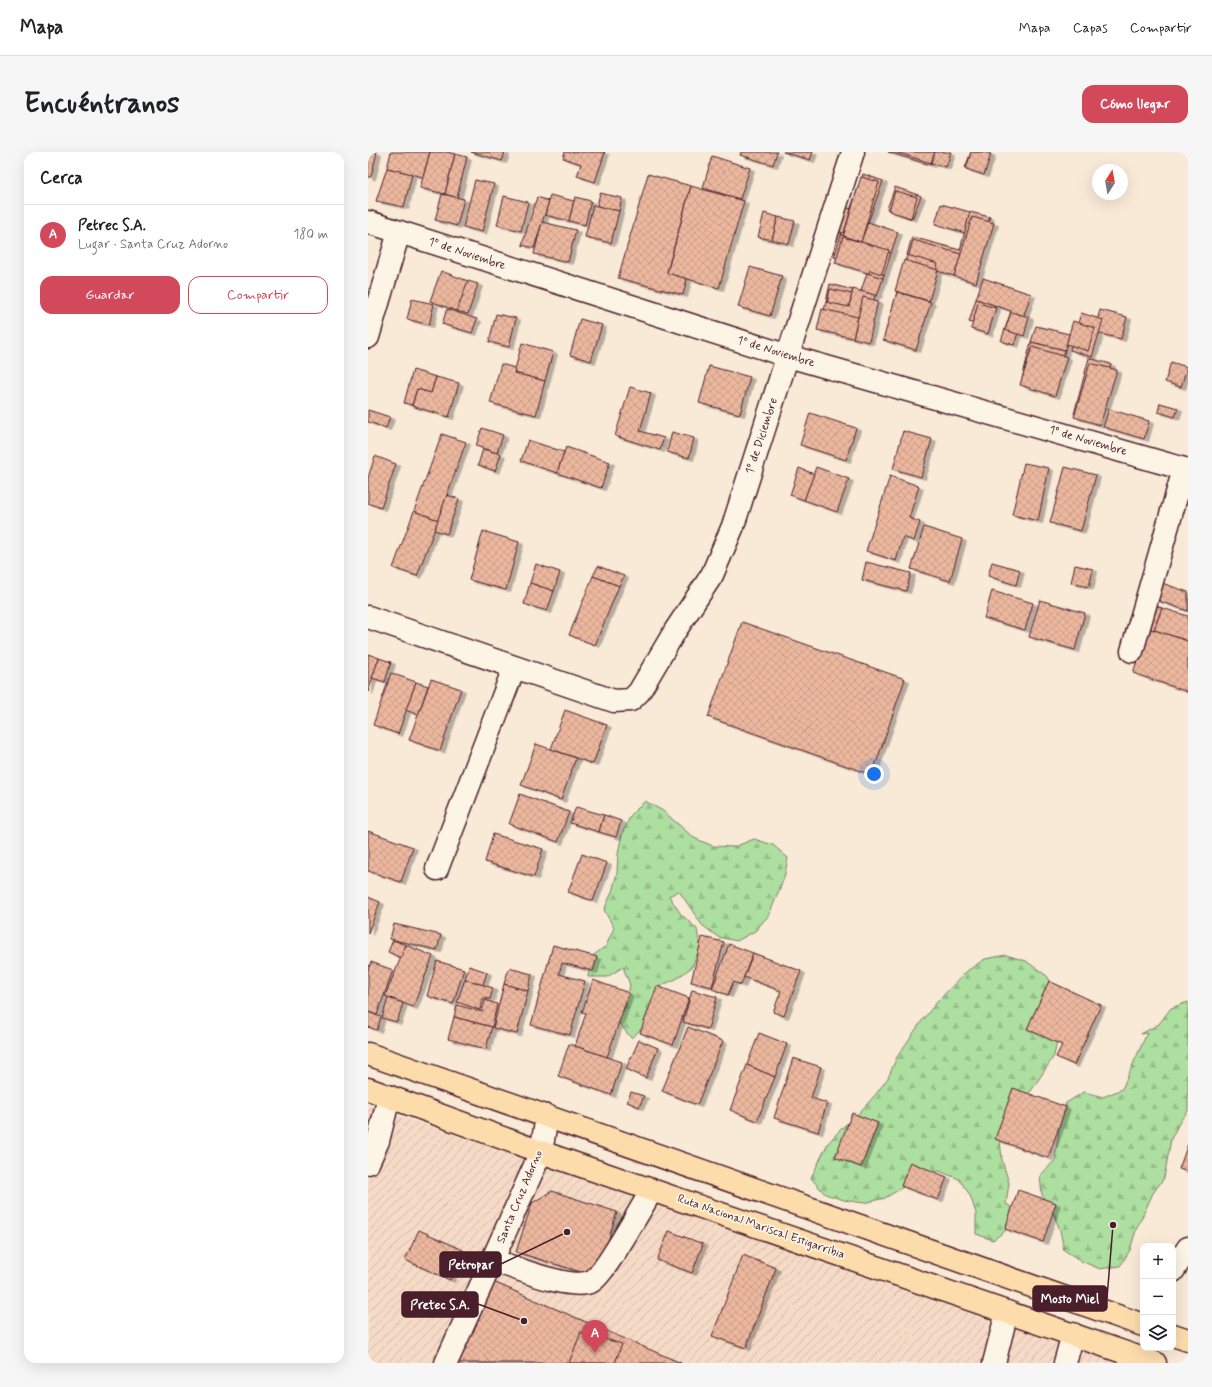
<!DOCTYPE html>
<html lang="es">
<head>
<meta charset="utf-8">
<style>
  :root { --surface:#fff; --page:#f6f6f6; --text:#202124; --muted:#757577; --line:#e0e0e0; --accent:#d1495b }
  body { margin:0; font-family:Mynerve,sans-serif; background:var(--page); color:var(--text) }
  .controls { position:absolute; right:12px; bottom:12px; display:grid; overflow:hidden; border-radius:8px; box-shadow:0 4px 16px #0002 }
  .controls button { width:36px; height:36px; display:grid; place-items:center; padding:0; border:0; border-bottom:1px solid var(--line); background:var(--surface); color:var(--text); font:20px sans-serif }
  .compass { position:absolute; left:724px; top:12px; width:36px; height:36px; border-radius:50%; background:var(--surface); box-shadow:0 4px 16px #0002; rotate:11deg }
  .you { position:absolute; left:506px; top:622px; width:14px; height:14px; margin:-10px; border:3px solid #fff; border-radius:50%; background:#1a73e8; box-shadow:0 0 0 6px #1a73e833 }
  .badge { display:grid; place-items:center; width:26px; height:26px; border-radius:50%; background:var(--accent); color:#fff; font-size:13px; font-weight:700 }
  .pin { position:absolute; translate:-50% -33px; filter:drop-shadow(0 1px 2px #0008) }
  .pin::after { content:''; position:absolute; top:21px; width:14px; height:12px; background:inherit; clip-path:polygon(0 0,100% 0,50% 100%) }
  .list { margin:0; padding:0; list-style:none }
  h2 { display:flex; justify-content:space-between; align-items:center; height:52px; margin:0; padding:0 16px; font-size:17px }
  h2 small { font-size:13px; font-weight:400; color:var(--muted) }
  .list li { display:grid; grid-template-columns:26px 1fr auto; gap:12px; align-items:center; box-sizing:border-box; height:60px; padding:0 16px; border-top:1px solid var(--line) }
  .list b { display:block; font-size:15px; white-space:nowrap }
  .list p { margin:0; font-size:13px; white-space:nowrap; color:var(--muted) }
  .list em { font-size:13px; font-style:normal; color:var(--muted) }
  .actions { display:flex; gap:8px; padding:12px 16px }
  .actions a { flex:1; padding:9px 0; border:1px solid var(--accent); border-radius:12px; text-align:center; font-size:14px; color:var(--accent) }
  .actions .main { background:var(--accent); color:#fff }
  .icon { flex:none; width:22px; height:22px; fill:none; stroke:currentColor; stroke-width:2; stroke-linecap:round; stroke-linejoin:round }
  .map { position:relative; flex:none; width:820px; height:1211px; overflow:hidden; border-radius:12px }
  header { display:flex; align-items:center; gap:24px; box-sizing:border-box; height:56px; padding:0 20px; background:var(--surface); border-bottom:1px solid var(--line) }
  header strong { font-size:19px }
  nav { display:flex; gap:22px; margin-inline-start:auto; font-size:14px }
  .intro { display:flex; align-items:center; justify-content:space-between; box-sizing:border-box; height:96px; padding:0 24px }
  h1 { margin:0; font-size:28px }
  .button { padding:10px 18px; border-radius:12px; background:var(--accent); color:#fff; font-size:14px; font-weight:700 }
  main { display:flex; gap:24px; padding:0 24px }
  aside { flex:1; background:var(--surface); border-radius:12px; box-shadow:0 4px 16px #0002 }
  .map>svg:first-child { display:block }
</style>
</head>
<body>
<header>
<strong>Mapa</strong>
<nav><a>Mapa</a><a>Capas</a><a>Compartir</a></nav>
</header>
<div class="intro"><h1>Encuéntranos</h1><a class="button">Cómo llegar</a></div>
<main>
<aside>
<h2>Cerca<small></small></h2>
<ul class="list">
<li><span class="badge">A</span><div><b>Petrec S.A.</b><p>Lugar · Santa Cruz Adorno</p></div><em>180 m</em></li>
</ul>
<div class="actions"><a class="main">Guardar</a><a>Compartir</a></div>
</aside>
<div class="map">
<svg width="820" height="1211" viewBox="0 0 820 1211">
  <defs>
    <pattern id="industrial-furrows" width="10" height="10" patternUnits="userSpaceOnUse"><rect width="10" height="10" fill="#f5dac6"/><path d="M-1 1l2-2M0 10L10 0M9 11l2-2" fill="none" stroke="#d4bbaa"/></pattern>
    <pattern id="forest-firs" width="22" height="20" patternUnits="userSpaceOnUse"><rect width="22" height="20" fill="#addfa0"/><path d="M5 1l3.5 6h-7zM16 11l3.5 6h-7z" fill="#96bf8a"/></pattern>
    <pattern id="building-cross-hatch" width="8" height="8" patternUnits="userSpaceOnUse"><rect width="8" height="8" fill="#ebb79e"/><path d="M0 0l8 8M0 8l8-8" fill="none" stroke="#cb9d88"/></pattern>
    <filter id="shadow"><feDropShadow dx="4.5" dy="2.5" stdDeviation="0" flood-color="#0004"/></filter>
  </defs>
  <rect width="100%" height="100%" fill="#f9e9d7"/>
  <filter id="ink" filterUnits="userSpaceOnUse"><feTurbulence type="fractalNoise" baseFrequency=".025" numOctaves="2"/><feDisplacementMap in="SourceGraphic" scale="8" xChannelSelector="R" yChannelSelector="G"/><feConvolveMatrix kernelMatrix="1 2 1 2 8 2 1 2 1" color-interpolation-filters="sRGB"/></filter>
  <g filter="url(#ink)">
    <polygon fill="url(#industrial-furrows)" points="0,953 752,1211 0,1211"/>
    <g fill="url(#forest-firs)" stroke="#7c7f66">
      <polygon points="277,649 295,659 326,686 345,694 366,695 386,687 405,693 420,706 416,726 401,763 387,779 369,789 350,785 334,773 311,739 301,744 312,761 329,777 332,796 324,815 308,827 290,835 278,873 263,886 250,870 258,853 262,833 255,815 239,825 220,825 223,805 238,794 246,776 236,758 244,740 249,721 250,702 254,682 263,663"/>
      <polygon points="638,803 658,809 679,824 690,842 694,864 686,904 663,939 648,954 632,988 634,1008 641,1031 638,1052 647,1057 641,1076 625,1088 608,1082 608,1061 602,1043 591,1027 571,1019 552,1025 517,1046 496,1051 476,1048 457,1042 443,1026 460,991 475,975 492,960 508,942 520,926 529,905 553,870 569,850 599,819 617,807"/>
      <polygon points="820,850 820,959 812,969 803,987 796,1026 785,1041 768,1078 762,1098 752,1114 732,1117 713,1109 696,1098 692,1078 685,1061 674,1043 672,1024 687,1008 692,969 698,951 716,940 735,945 754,937 779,881 773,882 791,872 803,856"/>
    </g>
    <g fill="url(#building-cross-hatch)" stroke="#4a1f2b" filter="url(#shadow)">
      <polygon points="0,0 9,0 3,25 0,25"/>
      <polygon points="23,0 62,0 55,25 19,16"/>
      <polygon points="62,0 79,0 87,2 77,42 52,36"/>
      <polygon points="103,0 137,0 134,9"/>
      <polygon points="197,0 237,0 227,30 209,24 213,12 195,6"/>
      <polygon points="373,0 409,0 405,13 372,3"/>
      <polygon points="415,0 445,0 442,8"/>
      <polygon points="520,0 567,0 563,13"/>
      <polygon points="527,0 567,0 563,11"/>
      <polygon points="567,0 583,0 578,15 563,11"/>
      <polygon points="603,0 618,0 611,20 597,16"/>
      <polygon points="603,0 617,0 623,2 616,23 598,17"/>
      <polygon points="87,2 99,5 89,46 77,42"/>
      <polygon points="344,4 382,16 372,47 335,36"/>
      <polygon points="19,16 44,22 36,55 8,49"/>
      <polygon points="280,22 323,34 299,120 319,127 315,143 250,126"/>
      <polygon points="495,22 515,29 493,90 473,83"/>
      <polygon points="493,25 511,30 493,90 475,85"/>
      <polygon points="107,28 126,32 114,80 95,75"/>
      <polygon points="323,34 376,49 351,136 299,121"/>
      <polygon points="527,35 553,44 544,67 519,57"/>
      <polygon points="527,39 549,45 543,66 521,59"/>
      <polygon points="232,41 254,46 251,59 229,54"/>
      <polygon points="74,42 96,47 89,74 67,68"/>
      <polygon points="182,43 206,49 201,69 177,63"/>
      <polygon points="136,44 160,50 153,79 129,73"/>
      <polygon points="169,45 181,49 166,96 154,93"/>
      <polygon points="207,45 223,49 217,73 201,69"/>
      <polygon points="573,52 602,60 597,81 567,72"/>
      <polygon points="225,53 251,59 243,91 217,85"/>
      <polygon points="475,54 483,57 476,81 467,79"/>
      <polygon points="602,60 622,65 607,122 539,103 544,85 592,98"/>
      <polygon points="396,61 410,65 404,88 390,85"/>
      <polygon points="410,65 427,69 421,92 404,88"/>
      <polygon points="604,65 626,71 608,131 586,124"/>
      <polygon points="174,70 208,78 200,110 166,102"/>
      <polygon points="500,70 530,80 523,101 493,90"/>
      <polygon points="473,83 523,101 516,123 466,105"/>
      <polygon points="475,85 521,98 513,125 467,111"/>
      <polygon points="545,88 593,102 586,124 539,110"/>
      <polygon points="539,103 570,112 547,196 516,188"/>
      <polygon points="536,108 570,118 561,149 527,139"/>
      <polygon points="382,115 414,124 402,164 370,155"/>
      <polygon points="502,118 516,123 509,142 495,137"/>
      <polygon points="73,119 100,129 89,159 62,149"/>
      <polygon points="499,121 515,126 509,144 493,139"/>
      <polygon points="615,126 663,142 646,193 633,189 643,159 608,147"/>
      <polygon points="100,129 110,132 100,162 89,159"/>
      <polygon points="462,132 485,138 481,155 458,150"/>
      <polygon points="462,137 484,142 479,162 458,157"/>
      <polygon points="485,137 507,143 497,186 452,175 458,150 481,155"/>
      <polygon points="529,140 563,150 548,198 515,188"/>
      <polygon points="495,145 510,149 501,190 485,186"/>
      <polygon points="44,147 66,152 61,173 39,167"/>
      <polygon points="608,147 628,154 621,177 601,170"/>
      <polygon points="610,151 628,156 620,182 603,177"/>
      <polygon points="79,157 109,167 104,181 74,172"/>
      <polygon points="454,157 490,165 485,186 449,178"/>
      <polygon points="732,158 759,165 753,187 726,180"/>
      <polygon points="643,160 661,165 656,184 637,178"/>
      <polygon points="713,161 735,168 724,205 702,198"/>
      <polygon points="128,162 148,166 141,195 121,190"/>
      <polygon points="212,167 234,173 223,209 202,203"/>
      <polygon points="705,169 727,176 720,199 698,192"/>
      <polygon points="668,174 701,182 697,198 663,190"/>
      <polygon points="663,190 697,198 687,239 653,231"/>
      <polygon points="154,191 185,200 177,229 146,221"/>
      <polygon points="664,195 699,205 687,244 652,233"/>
      <polygon points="721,206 743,212 728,268 706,262"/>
      <polygon points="803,210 819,215 813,235 797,230"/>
      <polygon points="722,211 749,218 732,273 706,265"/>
      <polygon points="133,212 147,216 146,221 177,229 168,263 122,251"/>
      <polygon points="341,214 382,225 372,262 331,251"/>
      <polygon points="45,218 68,225 63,241 49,237 44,253 36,251"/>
      <polygon points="68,225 91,231 81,265 44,254 49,237 63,241"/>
      <polygon points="262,235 283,241 272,279 296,286 292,298 247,284"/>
      <polygon points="792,251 810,256 807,265 790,260"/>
      <polygon points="741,257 781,269 776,287 735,275"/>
      <polygon points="0,258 22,265 18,276 0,270"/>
      <polygon points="442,261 488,276 478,308 432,293"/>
      <polygon points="114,276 135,283 129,301 108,294"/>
      <polygon points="535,279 564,287 553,325 525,317"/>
      <polygon points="304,280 326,286 321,306 299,300"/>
      <polygon points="74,282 98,290 70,368 46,359"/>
      <polygon points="160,288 196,300 189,321 153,309"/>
      <polygon points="198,295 242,310 233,336 189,321"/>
      <polygon points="115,297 133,302 127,319 110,313"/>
      <polygon points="7,304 28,312 13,356 0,351 0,326"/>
      <polygon points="656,311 681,316 670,369 644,363"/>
      <polygon points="448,315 481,327 469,360 436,348"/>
      <polygon points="697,315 728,323 713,379 682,371"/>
      <polygon points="431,316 446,322 436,348 422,343"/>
      <polygon points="522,324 551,334 541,366 552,370 546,389 535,385 528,409 498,399"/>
      <polygon points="79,343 91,347 79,382 66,378"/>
      <polygon points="46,359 70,368 49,424 25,416"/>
      <polygon points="556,375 594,387 582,429 543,417"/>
      <polygon points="115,379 151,390 138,438 101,428"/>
      <polygon points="498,410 543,421 538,439 494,428"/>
      <polygon points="624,410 652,418 648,433 620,424"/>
      <polygon points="168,412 192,420 186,439 162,431"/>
      <polygon points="707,413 725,417 721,435 703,431"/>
      <polygon points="230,414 256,424 251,434 225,424"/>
      <polygon points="225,424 251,434 227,493 201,483"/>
      <polygon points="162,431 186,439 179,459 156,452"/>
      <polygon points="794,431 820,440 820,459 788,448"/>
      <polygon points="624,439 665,451 657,478 616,466"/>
      <polygon points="672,448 717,461 707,498 661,485"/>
      <polygon points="780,451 794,456 786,478 773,473"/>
      <polygon points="794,456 820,464 820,489 786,478"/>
      <polygon points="374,470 537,527 504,623 340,565"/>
      <polygon points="780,476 820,489 820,540 765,521"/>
      <polygon points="0,502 11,506 0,540"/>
      <polygon points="11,506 23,510 17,530 4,526"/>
      <polygon points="23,521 48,530 30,582 5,573"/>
      <polygon points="63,527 93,537 72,599 41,588"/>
      <polygon points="48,530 60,534 50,563 38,558"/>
      <polygon points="197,558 239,573 225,612 183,597"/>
      <polygon points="168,592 208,606 193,648 153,633"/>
      <polygon points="152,642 201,660 190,690 141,672"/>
      <polygon points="208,655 236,663 231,680 202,671"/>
      <polygon points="236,663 253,669 248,685 231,680"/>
      <polygon points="0,679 45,695 33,730 0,719"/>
      <polygon points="125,682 175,697 166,725 117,710"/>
      <polygon points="214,702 239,711 225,749 200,740"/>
      <polygon points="0,745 12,750 0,781"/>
      <polygon points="26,772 73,783 69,798 22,787"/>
      <polygon points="334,785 356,790 344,835 323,830"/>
      <polygon points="25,788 38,793 33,806 20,800"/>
      <polygon points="361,792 385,801 373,833 365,830 360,843 344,837"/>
      <polygon points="38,793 65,804 45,855 17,844"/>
      <polygon points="185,793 229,805 225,819 194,811 191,822 217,829 202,883 163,873"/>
      <polygon points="385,801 433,819 416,864 405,860 413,839 376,825"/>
      <polygon points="69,809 96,817 85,852 59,844"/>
      <polygon points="3,810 25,818 9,863 0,860 0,818"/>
      <polygon points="101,814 119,820 115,833 97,827"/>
      <polygon points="141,816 164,822 160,839 136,832"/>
      <polygon points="97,827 125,836 122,847 115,846 112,858 89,850"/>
      <polygon points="225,828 261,841 239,905 207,894 218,861 214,860"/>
      <polygon points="681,829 733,853 706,913 688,905 694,893 659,877"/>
      <polygon points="136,832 160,839 149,882 125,876"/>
      <polygon points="289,834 321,846 305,893 272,881"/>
      <polygon points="324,838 349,845 340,877 315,870"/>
      <polygon points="20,846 35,851 29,870 14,866"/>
      <polygon points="117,848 129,852 124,875 86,865 89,853 114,860"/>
      <polygon points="0,860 13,865 9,878 0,875"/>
      <polygon points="86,865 124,875 118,897 80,887"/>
      <polygon points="320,875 355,889 329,953 294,939"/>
      <polygon points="391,881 419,892 407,925 379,913"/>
      <polygon points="271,888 290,896 278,926 258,917"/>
      <polygon points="201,892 254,910 243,943 190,924"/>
      <polygon points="425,906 453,915 443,946 459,951 450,980 406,966"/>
      <polygon points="379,913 407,925 389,969 362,958"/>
      <polygon points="645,936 698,955 680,1006 627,987"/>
      <polygon points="263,940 276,944 271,955 259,950"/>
      <polygon points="484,961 510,971 493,1015 467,1005"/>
      <polygon points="820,992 820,1020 811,1017"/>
      <polygon points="542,1010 579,1025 570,1048 533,1034"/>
      <polygon points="650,1038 688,1051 675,1090 637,1077"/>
      <polygon points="184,1039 249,1060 229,1125 148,1100 164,1051"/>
      <polygon points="51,1078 95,1098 82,1128 37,1108"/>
      <polygon points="301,1079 335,1092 324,1121 289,1108"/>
      <polygon points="375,1103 408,1116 378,1196 344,1184"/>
      <polygon points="116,1126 313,1211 80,1211"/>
      <polygon points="213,1180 254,1192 247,1211 201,1211"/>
    </g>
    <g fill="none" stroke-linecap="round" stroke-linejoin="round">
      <defs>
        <g id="minor">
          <polyline points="0,70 420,204 820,318"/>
          <polyline points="0,185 31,80"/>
          <polyline points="0,465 246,549 263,548 271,540 307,479 344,423 365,374 485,0"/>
          <polyline points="764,499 816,317"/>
          <polyline points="69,717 146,516"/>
          <polyline points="0,1011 10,989 21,945"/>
          <path d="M124,1108C146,1115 204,1140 224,1129C237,1122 274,1054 284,1038"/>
          <polyline points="805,1119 820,1096"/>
          <polyline points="78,1211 173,1000 179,964"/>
          <polyline points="626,1211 639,1160"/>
          <polyline points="697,1211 705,1182"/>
        </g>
        <g id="highway">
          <polyline points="0,902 775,1173"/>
          <polyline points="0,937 173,1000 787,1211"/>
          <polyline points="805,1183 820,1188"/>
        </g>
      </defs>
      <use href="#minor" stroke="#4a1f2b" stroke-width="25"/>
      <use href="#highway" stroke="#4a1f2b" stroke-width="25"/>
      <use href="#minor" stroke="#fcf5e5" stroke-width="22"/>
      <use href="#highway" stroke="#fddcac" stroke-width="22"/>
    </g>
  </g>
  <g text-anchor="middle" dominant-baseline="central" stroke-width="3.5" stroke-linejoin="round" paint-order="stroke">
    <g font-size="12" fill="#4a1f2b" stroke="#fcf5e5">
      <text transform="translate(99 102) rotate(18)">1º de Noviembre</text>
      <text transform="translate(408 200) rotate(17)">1º de Noviembre</text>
      <text transform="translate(394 284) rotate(-72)">1º de Diciembre</text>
      <text transform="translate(720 289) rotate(16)">1º de Noviembre</text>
      <text transform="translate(152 1045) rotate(-67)">Santa Cruz Adorno</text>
      <text transform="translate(393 1075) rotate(19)">Ruta Nacional Mariscal Estigarribia</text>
    </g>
  </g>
  <path fill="none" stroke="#4a1f2b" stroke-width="1.5" d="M199 1080L133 1112M745 1073L739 1146M156 1169L110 1152"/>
  <g fill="#4a1f2b" stroke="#fcf5e5" stroke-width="1.5">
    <circle cx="199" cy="1080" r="4"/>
    <circle cx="745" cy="1073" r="4"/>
    <circle cx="156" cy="1169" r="4"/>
  </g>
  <g fill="#4a1f2b" stroke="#4a1f2b" stroke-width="1.5">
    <rect x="72" y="1100" width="61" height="25" rx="4"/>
    <rect x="665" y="1134" width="74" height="25" rx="4"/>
    <rect x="34" y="1140" width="76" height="25" rx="4"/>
  </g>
  <g font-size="13" text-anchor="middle" font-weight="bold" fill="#fff">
    <text x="103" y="1117">Petropar</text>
    <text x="702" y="1151">Mosto Miel</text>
    <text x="72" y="1157">Pretec S.A.</text>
  </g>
</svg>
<div class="controls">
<button>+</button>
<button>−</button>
<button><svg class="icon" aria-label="layers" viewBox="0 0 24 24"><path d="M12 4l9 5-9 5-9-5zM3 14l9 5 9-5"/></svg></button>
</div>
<svg class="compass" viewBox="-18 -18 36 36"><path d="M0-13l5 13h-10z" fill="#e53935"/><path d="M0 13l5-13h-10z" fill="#757577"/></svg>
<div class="you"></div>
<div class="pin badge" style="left:227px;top:1201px">A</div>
</div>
</main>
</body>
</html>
